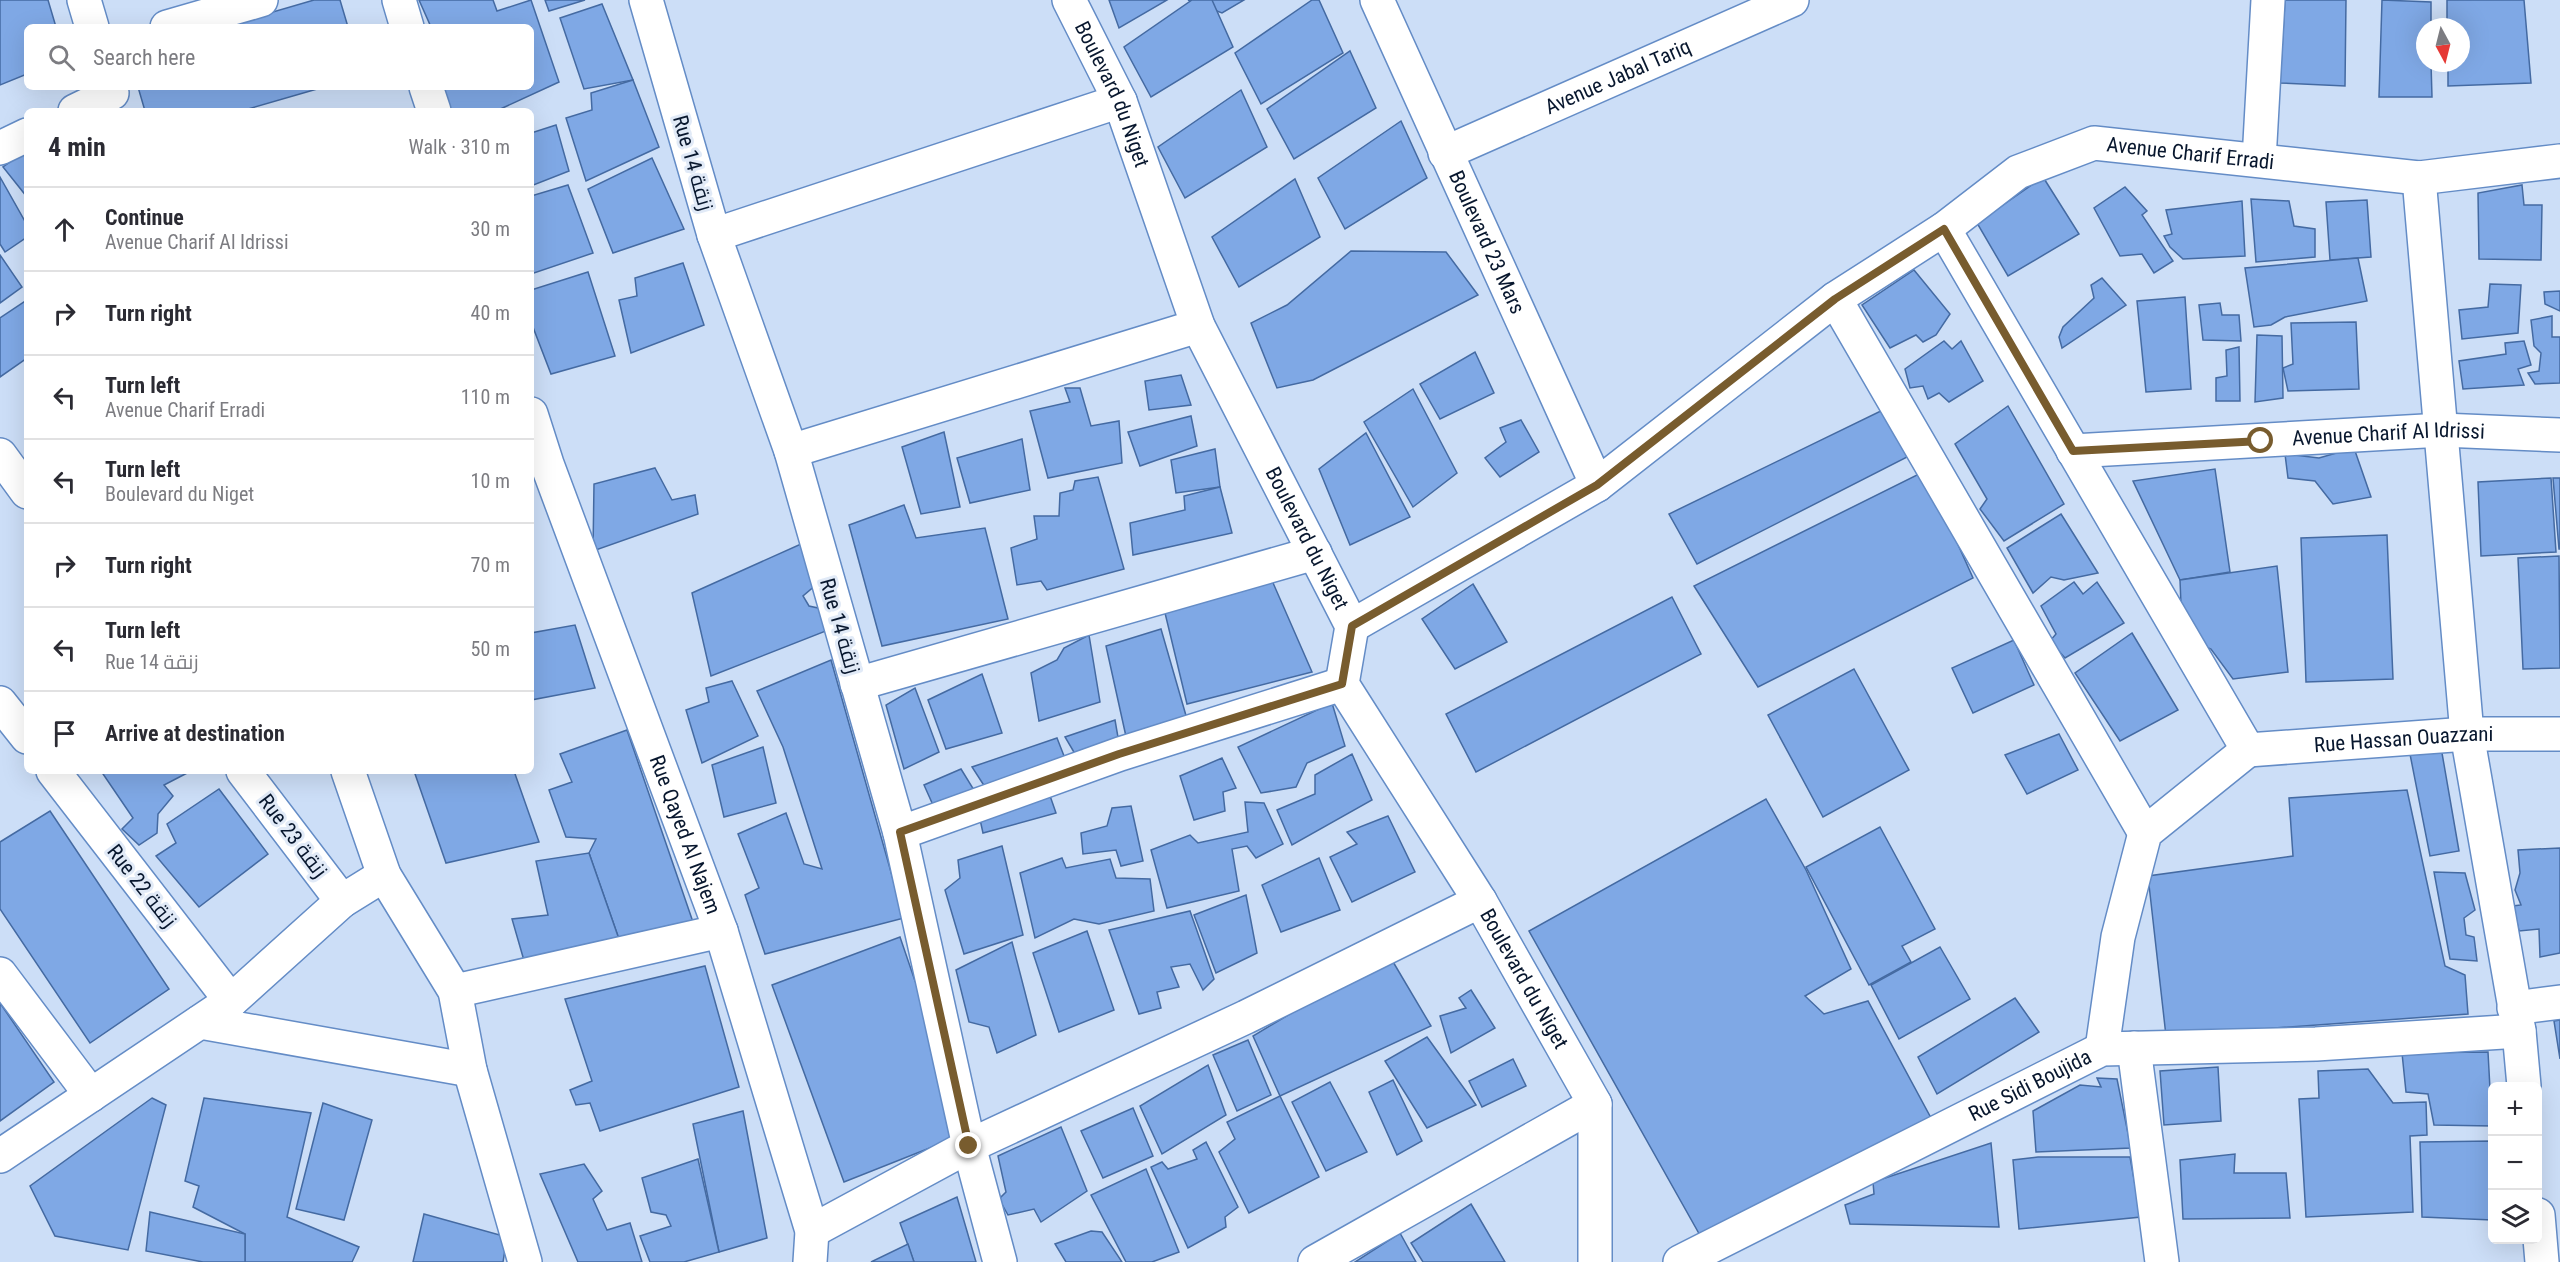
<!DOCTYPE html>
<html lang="en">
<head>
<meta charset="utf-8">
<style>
  :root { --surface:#fff; --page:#f7f7f7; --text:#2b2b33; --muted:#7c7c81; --line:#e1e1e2 }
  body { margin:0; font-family:"Roboto Condensed",Cairo,sans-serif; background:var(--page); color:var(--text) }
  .controls { position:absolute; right:18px; bottom:18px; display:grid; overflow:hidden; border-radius:9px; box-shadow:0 6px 24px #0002 }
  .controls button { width:54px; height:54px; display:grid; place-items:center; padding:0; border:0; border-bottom:2px solid var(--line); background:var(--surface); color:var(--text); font:30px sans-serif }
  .compass { position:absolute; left:2416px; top:18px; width:54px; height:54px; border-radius:50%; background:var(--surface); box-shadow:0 6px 24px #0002; rotate:173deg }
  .stop { position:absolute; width:18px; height:18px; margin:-14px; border:4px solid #785c2e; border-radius:50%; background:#fff }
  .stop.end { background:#785c2e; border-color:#fff; box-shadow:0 2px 6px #0008 }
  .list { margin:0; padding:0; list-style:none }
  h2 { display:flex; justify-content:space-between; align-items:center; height:78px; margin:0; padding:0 24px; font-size:26px }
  h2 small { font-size:20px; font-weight:400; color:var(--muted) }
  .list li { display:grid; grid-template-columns:39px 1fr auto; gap:18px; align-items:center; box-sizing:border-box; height:84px; padding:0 24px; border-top:2px solid var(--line) }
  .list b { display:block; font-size:22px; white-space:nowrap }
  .list p { margin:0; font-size:20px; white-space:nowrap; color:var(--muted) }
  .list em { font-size:20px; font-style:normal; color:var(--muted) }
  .icon { flex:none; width:33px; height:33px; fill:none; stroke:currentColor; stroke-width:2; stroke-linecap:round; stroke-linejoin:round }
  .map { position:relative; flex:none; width:2560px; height:1262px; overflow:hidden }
  .search { position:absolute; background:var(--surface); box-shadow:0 6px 24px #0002; left:24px; top:24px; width:510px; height:66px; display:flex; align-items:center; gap:15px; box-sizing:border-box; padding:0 21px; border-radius:9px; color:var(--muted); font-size:22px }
  .panel { position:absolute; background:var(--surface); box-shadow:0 6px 24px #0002; left:24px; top:108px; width:510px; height:666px; border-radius:9px }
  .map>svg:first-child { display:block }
</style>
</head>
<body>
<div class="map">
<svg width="2560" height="1262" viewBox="0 0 2560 1262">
  <rect width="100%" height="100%" fill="#ccdef7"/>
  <g fill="#7fa8e5" stroke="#446aa2" stroke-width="1.5">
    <polygon points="0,0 48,0 56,27 27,27 27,74 0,85"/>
    <polygon points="314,0 340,0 348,27 221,27"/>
    <polygon points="419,0 493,0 497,11 531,0 559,82 496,111 446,111 435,87 531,87 531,27 431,27"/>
    <polygon points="545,0 585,0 549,11"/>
    <polygon points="1109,0 1167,0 1119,28"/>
    <polygon points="1188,0 1244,0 1222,13"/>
    <polygon points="1192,0 1212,0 1233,47 1151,97 1124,47"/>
    <polygon points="1312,0 1319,0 1343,53 1261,104 1235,53"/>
    <polygon points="2285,0 2346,0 2345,86 2280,83"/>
    <polygon points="2382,0 2431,2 2431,27 2425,27 2425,63 2431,63 2432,97 2379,97"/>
    <polygon points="2447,0 2524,0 2531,83 2448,86 2448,63 2461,63 2461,27 2447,27"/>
    <polygon points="602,4 633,80 584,89 560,18"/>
    <polygon points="1350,51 1376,108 1294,159 1267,109"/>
    <polygon points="633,80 659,147 586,181 566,118 592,110 591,93"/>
    <polygon points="138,87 324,87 241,111 145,111"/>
    <polygon points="1241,90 1267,147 1185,198 1158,147"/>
    <polygon points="1401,121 1427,178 1345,229 1318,178"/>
    <polygon points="556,125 569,171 531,186 531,133"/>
    <polygon points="27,150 27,197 3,167"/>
    <polygon points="652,158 684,229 613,253 588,189"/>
    <polygon points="0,177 27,225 27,237 5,252 0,244"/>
    <polygon points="2043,177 2079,234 2008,276 1977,223"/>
    <polygon points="1295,179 1320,237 1239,287 1212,237"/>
    <polygon points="568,185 593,253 531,274 531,196"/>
    <polygon points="2522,185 2524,205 2542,205 2541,260 2479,259 2478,193"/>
    <polygon points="2125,187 2147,211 2142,215 2173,261 2154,273 2142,254 2120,256 2094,208"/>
    <polygon points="2251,199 2289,201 2294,226 2315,229 2315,257 2256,262"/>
    <polygon points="2367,200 2371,257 2330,260 2326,202"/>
    <polygon points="2242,201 2245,256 2183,259 2170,247 2164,236 2172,234 2166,210"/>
    <polygon points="1351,251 1446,252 1478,295 1313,380 1277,388 1251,323 1287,305"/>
    <polygon points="0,255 22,287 0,303"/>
    <polygon points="2358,258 2367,301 2285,317 2271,325 2254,327 2245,268"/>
    <polygon points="683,263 704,325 631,353 619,300 637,296 635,278"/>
    <polygon points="1914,270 1950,314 1936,335 1923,342 1916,335 1890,348 1862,305"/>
    <polygon points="588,272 615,356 551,374 531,322 531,290"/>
    <polygon points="2102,278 2126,305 2062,348 2059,337 2063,327 2094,298 2091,285"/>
    <polygon points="2490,284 2521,285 2518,333 2462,339 2459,310 2488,307"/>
    <polygon points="2560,291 2560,311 2545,304 2544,292"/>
    <polygon points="2185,297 2191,389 2146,392 2137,301"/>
    <polygon points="27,300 27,358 0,377 0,318"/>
    <polygon points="2220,303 2222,315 2239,315 2241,341 2203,340 2199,305"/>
    <polygon points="2552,316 2552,337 2560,337 2560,383 2535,384 2528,373 2539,371 2541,353 2534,346 2531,320"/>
    <polygon points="2356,322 2359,389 2288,391 2283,368 2293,364 2291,323"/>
    <polygon points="2257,335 2282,336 2283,398 2255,402"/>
    <polygon points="1944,341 1952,349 1961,341 1983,381 1949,402 1939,393 1928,399 1923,386 1910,388 1905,369"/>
    <polygon points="2524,341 2531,365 2518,369 2524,385 2463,389 2459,361 2506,354 2505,343"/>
    <polygon points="2239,347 2240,401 2216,401 2216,378 2227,376 2226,350"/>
    <polygon points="1475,352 1494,393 1440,419 1420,384"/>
    <polygon points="1181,375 1191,405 1149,410 1145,381"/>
    <polygon points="1065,388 1080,388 1091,426 1119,421 1122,463 1048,478 1030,411 1070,402"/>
    <polygon points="1413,389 1457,473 1413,507 1364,422"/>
    <polygon points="2008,406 2064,504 2004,541 1980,509 1987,499 1955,444"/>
    <polygon points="1889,407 1915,453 1697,564 1669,514"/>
    <polygon points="1191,416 1197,446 1140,466 1128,432"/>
    <polygon points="1521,420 1539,452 1500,477 1485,458 1506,442 1500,428"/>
    <polygon points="944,432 960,507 921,514 902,447"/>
    <polygon points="1366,433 1410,517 1350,545 1319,469"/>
    <polygon points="1022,439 1030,490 970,503 957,458"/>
    <polygon points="2354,448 2371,497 2333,504 2315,481 2288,478 2285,454 2319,458"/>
    <polygon points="1215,449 1220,487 1176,493 1171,460"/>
    <polygon points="655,468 672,500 695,495 698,514 593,551 594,484"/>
    <polygon points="2215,469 2230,572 2180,580 2133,481"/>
    <polygon points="1925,471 1973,578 1758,687 1694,586"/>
    <polygon points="1098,477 1124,569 1047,590 1041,581 1017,585 1011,548 1037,539 1034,516 1059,516 1060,493 1073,490 1075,481"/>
    <polygon points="2551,478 2556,552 2481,556 2478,482"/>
    <polygon points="2553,478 2560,478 2560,549 2559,549"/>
    <polygon points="1220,487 1232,533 1133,555 1130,523 1185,510 1184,496"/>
    <polygon points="904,505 916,538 985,528 1008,619 882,646 849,525"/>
    <polygon points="2061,514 2098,573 2064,580 2051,577 2033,593 2007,548"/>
    <polygon points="2387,535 2393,679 2306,682 2301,538"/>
    <polygon points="801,544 817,584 803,596 809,606 818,608 831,629 711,676 692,593"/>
    <polygon points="2559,556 2560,668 2523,669 2518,558"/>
    <polygon points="2277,566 2288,672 2233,679 2211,649 2201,645 2181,605 2180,580"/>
    <polygon points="1270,576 1312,672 1187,704 1165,613"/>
    <polygon points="2074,582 2083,594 2097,582 2124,623 2065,658 2050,641 2056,634 2041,606"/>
    <polygon points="1473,584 1507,642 1455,669 1422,619"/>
    <polygon points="1672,597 1701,654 1476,772 1446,714"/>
    <polygon points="575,625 595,688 531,700 531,633"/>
    <polygon points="1161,629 1189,726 1127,741 1106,646"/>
    <polygon points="2132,633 2178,710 2120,741 2075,673"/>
    <polygon points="1089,635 1100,702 1039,721 1031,673 1057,660 1064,648"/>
    <polygon points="2014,640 2034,685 1973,713 1952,668"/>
    <polygon points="831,660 904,918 765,954 745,895 759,888 738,834 786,813 804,864 822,869 783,747 757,691"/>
    <polygon points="1854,669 1909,770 1823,817 1768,715"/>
    <polygon points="982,674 1002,733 946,749 928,700"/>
    <polygon points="732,681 758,736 702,763 686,710 709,702 706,688"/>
    <polygon points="915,688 939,752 904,769 886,705"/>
    <polygon points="1332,703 1345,746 1307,763 1296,787 1261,793 1238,747"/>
    <polygon points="1115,720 1119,743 1078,759 1065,737"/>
    <polygon points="627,730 694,925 620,942 589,853 596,839 566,837 549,790 572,782 560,754"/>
    <polygon points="2059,734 2078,770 2027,794 2005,755"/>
    <polygon points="1057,738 1066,761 985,787 972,767"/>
    <polygon points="763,747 776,803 724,817 712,765"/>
    <polygon points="2409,749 2442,753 2459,851 2430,856"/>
    <polygon points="1352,754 1372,800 1292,845 1277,810 1315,794 1315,775"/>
    <polygon points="1222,758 1236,788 1223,792 1225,811 1194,820 1180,776"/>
    <polygon points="961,769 974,790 933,805 924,785"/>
    <polygon points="101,771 191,771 164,785 173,796 158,814 157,833 139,845 122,829 133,818"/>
    <polygon points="414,771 514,771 539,842 446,863"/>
    <polygon points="219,789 268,854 199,907 156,856 176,843 167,824"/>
    <polygon points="1048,790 1056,813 983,833 979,815"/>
    <polygon points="2407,790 2445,966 2465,975 2468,1014 2166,1036 2148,876 2293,856 2289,798"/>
    <polygon points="1766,799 1806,870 1851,969 1805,996 1824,1014 1868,1001 1931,1118 1706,1246 1529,931"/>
    <polygon points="1245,802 1264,803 1283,844 1256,858 1247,846 1232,849 1239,891 1167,908 1151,850 1190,835 1198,843 1248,832"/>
    <polygon points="1131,806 1143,861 1121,866 1116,850 1083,854 1081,833 1107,826 1112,808"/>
    <polygon points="50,811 169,989 90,1043 0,909 0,842"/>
    <polygon points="1388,816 1415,872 1352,902 1330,857 1357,844 1347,832"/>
    <polygon points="1880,827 1935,929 1902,946 1911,962 1869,985 1806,867"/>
    <polygon points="1002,846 1023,935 964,954 945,890 960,878 958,860"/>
    <polygon points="2560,848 2560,953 2540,957 2539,929 2519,931 2513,906 2521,905 2515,890 2520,873 2518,850"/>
    <polygon points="589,853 620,942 525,964 512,919 548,915 536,861"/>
    <polygon points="1062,858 1066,868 1110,859 1116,878 1150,879 1154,911 1099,924 1074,919 1035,938 1020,873"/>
    <polygon points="1319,858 1340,910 1281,932 1262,885"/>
    <polygon points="2434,872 2465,873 2475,910 2464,918 2466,935 2474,937 2477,961 2450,959"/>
    <polygon points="1246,895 1257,953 1216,973 1194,915"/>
    <polygon points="1190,911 1214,979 1203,990 1190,964 1171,967 1179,987 1157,992 1161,1008 1139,1014 1109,930"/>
    <polygon points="1087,931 1114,1010 1059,1032 1033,953"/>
    <polygon points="900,937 915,981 939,1022 955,1138 844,1182 772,985"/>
    <polygon points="1012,942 1036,1035 997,1053 989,1027 969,1022 956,970"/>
    <polygon points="1940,947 1970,999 1899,1039 1871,985"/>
    <polygon points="1389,955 1431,1026 1280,1096 1253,1036"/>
    <polygon points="705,966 739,1087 600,1131 590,1103 576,1105 570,1090 592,1081 565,999"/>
    <polygon points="1471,990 1495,1028 1451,1053 1440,1016 1466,1008 1459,998"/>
    <polygon points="2015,998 2039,1032 1937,1094 1918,1057"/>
    <polygon points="0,1003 54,1082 0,1121"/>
    <polygon points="2560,1020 2560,1059 2554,1021"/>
    <polygon points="1427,1037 1476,1105 1427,1128 1385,1061"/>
    <polygon points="1248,1040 1271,1095 1237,1111 1213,1055"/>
    <polygon points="2488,1052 2492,1126 2434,1125 2428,1094 2406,1092 2402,1053"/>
    <polygon points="1513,1059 1526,1086 1482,1107 1469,1081"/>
    <polygon points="1208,1065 1226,1115 1162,1154 1140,1106"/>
    <polygon points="2218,1067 2221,1121 2164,1125 2160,1071"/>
    <polygon points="2368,1069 2393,1103 2426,1102 2427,1135 2410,1136 2413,1212 2306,1217 2299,1099 2319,1098 2318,1071"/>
    <polygon points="2097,1078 2117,1079 2131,1148 2036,1152 2033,1111 2080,1085 2101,1087"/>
    <polygon points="1393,1080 1422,1141 1397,1155 1369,1092"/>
    <polygon points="1330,1082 1367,1152 1326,1171 1292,1102"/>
    <polygon points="1280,1096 1319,1177 1249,1213 1219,1152 1235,1139 1227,1122"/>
    <polygon points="152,1098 166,1105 128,1250 55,1236 30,1186"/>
    <polygon points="204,1098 311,1113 287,1217 359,1247 352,1262 245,1262 245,1234 193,1207 199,1186 185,1181"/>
    <polygon points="323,1103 372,1120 344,1220 296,1209"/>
    <polygon points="1133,1108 1153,1156 1103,1178 1081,1131"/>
    <polygon points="743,1111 767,1238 719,1252 693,1124"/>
    <polygon points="1061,1127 1087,1191 1041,1222 1034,1209 1008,1215 999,1199 1006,1192 998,1156"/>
    <polygon points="2492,1141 2492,1220 2422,1217 2420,1142"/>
    <polygon points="1206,1142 1238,1207 1225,1217 1226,1227 1188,1248 1151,1167 1162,1162 1168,1169 1197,1159 1193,1150"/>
    <polygon points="1991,1143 1999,1227 1850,1224 1845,1205 1874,1194 1873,1182"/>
    <polygon points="2235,1154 2234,1173 2286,1173 2290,1218 2183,1219 2180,1160"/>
    <polygon points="2038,1157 2130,1157 2141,1217 2019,1229 2013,1160"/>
    <polygon points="698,1159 719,1252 684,1262 650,1262 640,1236 671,1226 666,1215 651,1212 642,1178"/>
    <polygon points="584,1164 602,1191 593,1199 607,1230 630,1223 642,1262 578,1262 540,1174"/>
    <polygon points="1146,1169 1179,1252 1152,1262 1126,1262 1091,1195"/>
    <polygon points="957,1197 976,1262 914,1262 900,1223"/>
    <polygon points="1471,1204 1505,1262 1423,1262 1411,1243"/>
    <polygon points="150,1212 245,1234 245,1262 203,1262 146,1251"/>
    <polygon points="424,1214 507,1237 503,1262 413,1262"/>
    <polygon points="1091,1231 1102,1232 1122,1262 1066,1262 1055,1244"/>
    <polygon points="1400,1233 1416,1262 1355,1262"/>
    <polygon points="908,1244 914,1262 871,1262"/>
  </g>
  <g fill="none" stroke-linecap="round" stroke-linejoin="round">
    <defs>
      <g id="minor">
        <polyline points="84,0 92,27"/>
        <polyline points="399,0 407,27"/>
        <polyline points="646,0 714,235 791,451 900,833 969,1146 1000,1262"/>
        <path id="s1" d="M1069,0L1120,101L1198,326L1352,626L1342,684L1480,901L1595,1104V1262"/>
        <path id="s2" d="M1377,0L1597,485"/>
        <polyline points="167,27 261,0"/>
        <polyline points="426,87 434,111"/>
        <polyline points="75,111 112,93"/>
        <polyline points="0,148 27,135"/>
        <path id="s3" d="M1445,153L1792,0"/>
        <polyline points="2259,160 2268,0"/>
        <polyline points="2419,178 2467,734 2519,1031 2524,1086"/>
        <polyline points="1944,229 2248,750"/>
        <polyline points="714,235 1120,101"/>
        <polyline points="1835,299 2145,833"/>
        <path id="s4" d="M531,414L547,464L721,931L812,1231L810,1262"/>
        <polyline points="791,451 1198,326"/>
        <path id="s5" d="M2073,451L2442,430L2560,435"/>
        <polyline points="0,455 27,492"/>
        <path id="s6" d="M1352,626L1597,485L1835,299L1944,229L2018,172L2094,143L2419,178L2560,161"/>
        <polyline points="857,684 1315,553"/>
        <polyline points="0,703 27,737"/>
        <path id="s7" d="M2248,750L2467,734H2560"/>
        <polyline points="53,771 231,1001"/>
        <polyline points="243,771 342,901"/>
        <polyline points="348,771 384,875 455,991 470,1070 525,1262"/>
        <polyline points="900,833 1120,754 1342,684"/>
        <polyline points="0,974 91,1095"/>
        <polyline points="455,991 721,931"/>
        <polyline points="2514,1008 2560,1002"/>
        <polyline points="200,1022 470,1070"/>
        <polyline points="2134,1048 2162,1262"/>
        <polyline points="2102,1049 2118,937 2145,833 2248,750"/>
        <polyline points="0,1156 231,1001 342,901 384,875"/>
        <polyline points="2538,1215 2542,1262"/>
        <polyline points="812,1231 969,1146 1246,1017 1480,901"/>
        <polyline points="1315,1262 1595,1104"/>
        <path id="s8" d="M1680,1262L2102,1049L2316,1044L2519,1031"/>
      </g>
    </defs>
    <use href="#minor" stroke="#648cc6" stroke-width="36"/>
    <use href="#minor" stroke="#fff" stroke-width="33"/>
  </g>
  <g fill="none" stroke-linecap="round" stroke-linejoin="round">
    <polyline stroke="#785c2e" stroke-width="8" points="969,1146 900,832 1119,754 1342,684 1352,626 1597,485 1835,299 1944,229 2073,451 2261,441"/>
  </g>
  <g text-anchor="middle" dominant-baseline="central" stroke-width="6" stroke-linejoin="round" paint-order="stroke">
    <g font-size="21" fill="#08172e" stroke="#e1eaf7">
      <text stroke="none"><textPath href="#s3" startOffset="189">Avenue Jabal Tariq</textPath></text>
      <text stroke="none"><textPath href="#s1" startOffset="104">Boulevard du Niget</textPath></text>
      <text stroke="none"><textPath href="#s6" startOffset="986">Avenue Charif Erradi</textPath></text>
      <text transform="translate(693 163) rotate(74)">Rue 14 زنقة</text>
      <text stroke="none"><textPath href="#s2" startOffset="266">Boulevard 23 Mars</textPath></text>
      <text stroke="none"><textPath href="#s5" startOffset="316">Avenue Charif Al Idrissi</textPath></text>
      <text stroke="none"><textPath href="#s1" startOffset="590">Boulevard du Niget</textPath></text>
      <text transform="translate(840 626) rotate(74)">Rue 14 زنقة</text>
      <text stroke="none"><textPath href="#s7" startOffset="156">Rue Hassan Ouazzani</textPath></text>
      <text stroke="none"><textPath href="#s4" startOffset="448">Rue Qayed Al Najem</textPath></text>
      <text transform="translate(293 836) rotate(53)">Rue 23 زنقة</text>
      <text transform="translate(142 886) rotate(52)">Rue 22 زنقة</text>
      <text stroke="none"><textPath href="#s1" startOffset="1094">Boulevard du Niget</textPath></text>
      <text stroke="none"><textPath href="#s8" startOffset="392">Rue Sidi Boujida</textPath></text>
    </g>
  </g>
</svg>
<div class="controls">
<button>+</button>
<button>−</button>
<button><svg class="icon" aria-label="layers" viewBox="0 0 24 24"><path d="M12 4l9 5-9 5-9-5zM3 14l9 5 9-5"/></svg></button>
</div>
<svg class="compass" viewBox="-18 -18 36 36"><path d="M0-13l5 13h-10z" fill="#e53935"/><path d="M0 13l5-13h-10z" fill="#7c7c81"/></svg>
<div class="stop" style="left:2261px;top:441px"></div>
<div class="stop end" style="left:969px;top:1146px"></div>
<div class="search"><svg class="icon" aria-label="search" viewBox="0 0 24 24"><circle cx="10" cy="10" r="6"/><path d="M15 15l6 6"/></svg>Search here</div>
<section class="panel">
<h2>4 min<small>Walk · 310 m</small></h2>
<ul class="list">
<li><svg class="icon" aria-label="ahead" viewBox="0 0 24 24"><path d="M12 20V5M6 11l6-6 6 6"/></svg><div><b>Continue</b><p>Avenue Charif Al Idrissi</p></div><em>30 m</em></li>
<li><svg class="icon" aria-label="right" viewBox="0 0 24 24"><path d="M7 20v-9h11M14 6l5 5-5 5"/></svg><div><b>Turn right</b></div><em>40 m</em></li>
<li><svg class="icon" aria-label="left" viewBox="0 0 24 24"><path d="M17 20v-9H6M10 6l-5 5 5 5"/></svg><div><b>Turn left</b><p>Avenue Charif Erradi</p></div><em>110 m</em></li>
<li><svg class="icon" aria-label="left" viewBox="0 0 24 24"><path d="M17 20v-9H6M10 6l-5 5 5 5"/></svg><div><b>Turn left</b><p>Boulevard du Niget</p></div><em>10 m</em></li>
<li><svg class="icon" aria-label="right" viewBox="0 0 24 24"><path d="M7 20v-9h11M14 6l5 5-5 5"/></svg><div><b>Turn right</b></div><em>70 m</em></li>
<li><svg class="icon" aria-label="left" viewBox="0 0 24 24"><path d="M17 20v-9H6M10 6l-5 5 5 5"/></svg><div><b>Turn left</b><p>Rue 14 زنقة</p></div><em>50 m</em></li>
<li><svg class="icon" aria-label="arrive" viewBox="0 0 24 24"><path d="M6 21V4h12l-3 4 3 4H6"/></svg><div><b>Arrive at destination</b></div></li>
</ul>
</section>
</div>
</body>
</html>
